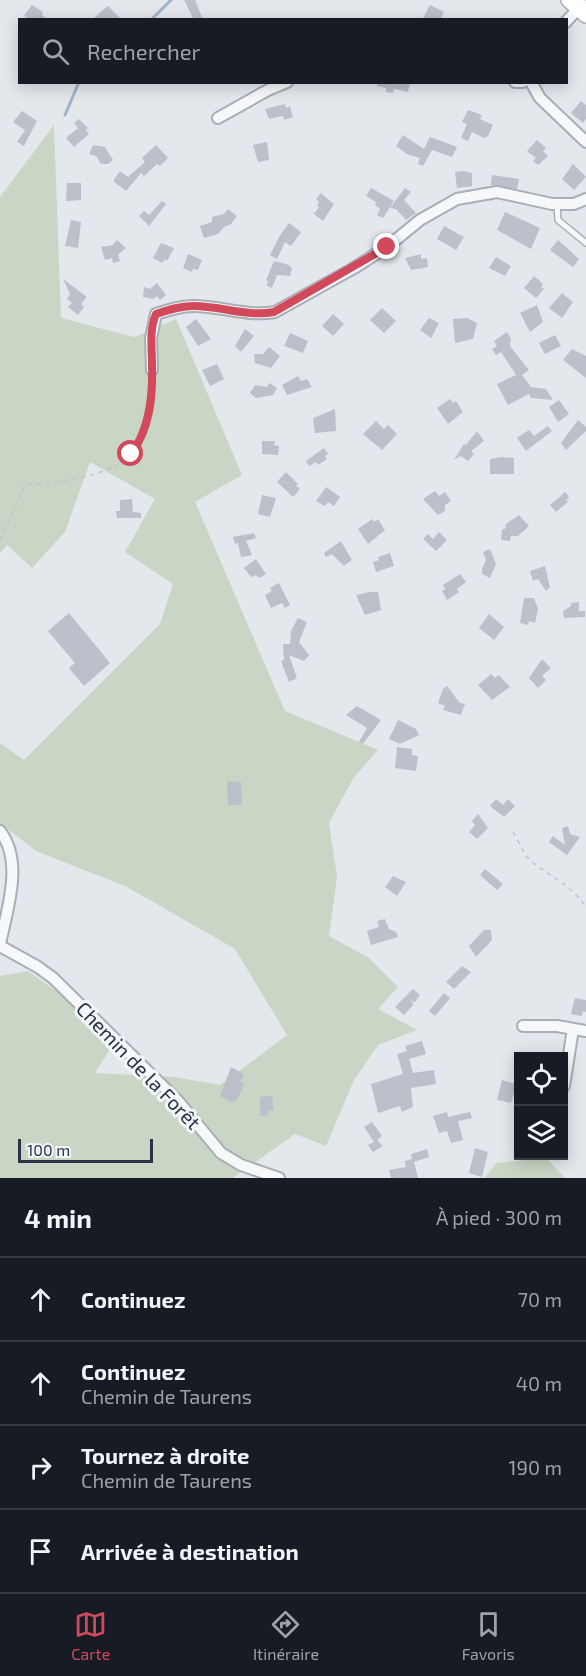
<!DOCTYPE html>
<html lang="fr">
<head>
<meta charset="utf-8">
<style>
  :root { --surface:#171b24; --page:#242831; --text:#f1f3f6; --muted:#9ea1a6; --line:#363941; --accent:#d1495b }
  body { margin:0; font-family:"Exo 2",sans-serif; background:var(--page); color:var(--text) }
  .controls { position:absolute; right:18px; bottom:18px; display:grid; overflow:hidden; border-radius:0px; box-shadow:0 3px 15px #0003 }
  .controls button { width:54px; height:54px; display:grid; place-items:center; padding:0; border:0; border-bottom:2px solid var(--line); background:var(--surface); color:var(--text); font:30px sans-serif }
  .scale { position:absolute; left:18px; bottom:15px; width:135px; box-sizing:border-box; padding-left:6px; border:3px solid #2b3445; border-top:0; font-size:16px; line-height:21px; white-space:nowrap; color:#2b3445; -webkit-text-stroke:4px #f4f6f9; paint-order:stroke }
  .stop { position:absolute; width:18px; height:18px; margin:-14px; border:4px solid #d1495b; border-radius:50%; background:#fff }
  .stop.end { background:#d1495b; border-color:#fff; box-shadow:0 2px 6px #0008 }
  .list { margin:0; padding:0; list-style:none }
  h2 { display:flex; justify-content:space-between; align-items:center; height:78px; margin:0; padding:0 24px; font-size:26px }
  h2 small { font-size:20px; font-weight:400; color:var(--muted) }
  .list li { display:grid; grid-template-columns:39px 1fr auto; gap:18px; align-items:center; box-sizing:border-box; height:84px; padding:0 24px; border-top:2px solid var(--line) }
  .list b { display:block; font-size:22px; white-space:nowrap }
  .list p { margin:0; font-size:20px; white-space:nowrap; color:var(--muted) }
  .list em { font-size:20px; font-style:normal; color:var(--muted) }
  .icon { flex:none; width:33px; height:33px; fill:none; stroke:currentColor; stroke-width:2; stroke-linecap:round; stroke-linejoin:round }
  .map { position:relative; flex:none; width:586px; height:1178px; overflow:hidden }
  .search { position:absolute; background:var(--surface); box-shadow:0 3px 15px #0003; left:18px; right:18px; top:18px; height:66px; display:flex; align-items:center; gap:15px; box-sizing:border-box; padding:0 21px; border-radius:0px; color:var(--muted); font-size:22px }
  .sheet { height:414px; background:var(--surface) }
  nav { display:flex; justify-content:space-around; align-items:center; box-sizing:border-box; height:84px; border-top:2px solid var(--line); background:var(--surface); font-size:16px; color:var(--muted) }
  nav a { display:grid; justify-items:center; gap:3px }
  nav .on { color:var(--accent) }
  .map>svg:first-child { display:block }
</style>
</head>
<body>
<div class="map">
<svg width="586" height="1178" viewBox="0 0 586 1178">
  <rect width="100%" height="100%" fill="#e4e7ec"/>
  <g fill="#c9d6c5">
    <polygon points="54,125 61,318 134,337 176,319 242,475 195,502 285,711 378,750 354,777 329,823 337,877 329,936 369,958 398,987 378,1009 417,1030 378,1045 354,1080 326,1146 295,1134 233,1178 0,1178 0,976 28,971 77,1006 115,1041 95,1073 175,1077 220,1085 287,1035 235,949 127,887 36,851 0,823 0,743 24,760 160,624 173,584 125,552 155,499 90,462 65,532 32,568 7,545 0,553 0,197"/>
    <polygon points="546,1158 565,1178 485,1178 496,1163"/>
  </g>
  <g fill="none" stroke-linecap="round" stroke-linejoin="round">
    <g stroke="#9fb4cc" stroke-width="3">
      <polyline points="151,20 171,0"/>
      <polyline points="65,115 79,82"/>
    </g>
  </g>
  <g fill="#bbc0ca">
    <polygon points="184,0 195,0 203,20 194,20"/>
    <polygon points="32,5 43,12 42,15 48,20 30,20 24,16"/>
    <polygon points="430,5 444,12 440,20 422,20"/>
    <polygon points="108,6 122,20 92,20 104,9"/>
    <polygon points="378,82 410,82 408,92 394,89 393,93 386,92 386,88 377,86"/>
    <polygon points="581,101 586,105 586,119 583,123 571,113"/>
    <polygon points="285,104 286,108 290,106 293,117 284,120 283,116 269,119 265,109"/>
    <polygon points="468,110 482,115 480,119 493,125 488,136 484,138 472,132 468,141 461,138 467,124 462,122"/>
    <polygon points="22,111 37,121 24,146 17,142 25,130 13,122"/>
    <polygon points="79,119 88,128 86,130 89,134 74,147 66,138 78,128 74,123"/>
    <polygon points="403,135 424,149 430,137 457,147 452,157 432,150 423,166 418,164 420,158 407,154 396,146"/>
    <polygon points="537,140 546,148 543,151 548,156 538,165 533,161 536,158 527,151"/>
    <polygon points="267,142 269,160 258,162 253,145"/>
    <polygon points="93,145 105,147 113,160 108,164 101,164 96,156 89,154"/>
    <polygon points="156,145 168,158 160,166 157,164 144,176 141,173 126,191 113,181 120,171 128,177 145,162 142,158"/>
    <polygon points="573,164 586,177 574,190 562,179"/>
    <polygon points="463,171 472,173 472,186 457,188 455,172"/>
    <polygon points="492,175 519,179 517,189 491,185"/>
    <polygon points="67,183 81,183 81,200 66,201"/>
    <polygon points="371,188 394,201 383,218 377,215 380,209 375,205 376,202 366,196"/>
    <polygon points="405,188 411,192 404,200 416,213 406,220 396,209 390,208"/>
    <polygon points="321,193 334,204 323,221 314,214 319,207 317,205 319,202 316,199"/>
    <polygon points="162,201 166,204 149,226 139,216 144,211 149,215"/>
    <polygon points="228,209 237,216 231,224 224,227 218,234 204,238 200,226 212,222 212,217 224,214"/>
    <polygon points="505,212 540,228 531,249 497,230"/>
    <polygon points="71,220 81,222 78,248 65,246"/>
    <polygon points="289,223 301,232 291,246 285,242 277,259 270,255 279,237"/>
    <polygon points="444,226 464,237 456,250 437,239"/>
    <polygon points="117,240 126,248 118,255 120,261 113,263 112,258 105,260 101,247 113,245"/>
    <polygon points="558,240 579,259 573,267 550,250"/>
    <polygon points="161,243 174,248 167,261 165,259 162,263 153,258"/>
    <polygon points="188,254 202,260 198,270 193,269 192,272 183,268"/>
    <polygon points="421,254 421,259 427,258 428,267 411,270 405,258"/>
    <polygon points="496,257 511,266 505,276 489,268"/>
    <polygon points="274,261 289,265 292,269 290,276 277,275 272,288 267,286 268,281 266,280"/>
    <polygon points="534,276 543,284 541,287 544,289 536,298 524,288"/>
    <polygon points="63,279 87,297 81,304 84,307 78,315 68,307 72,303 67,299 70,294"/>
    <polygon points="157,283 166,295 160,300 157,296 153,299 143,297 144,287 150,289"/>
    <polygon points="562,293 573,302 562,318 549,308"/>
    <polygon points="537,305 543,322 530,332 520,313"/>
    <polygon points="382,308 396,321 384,333 370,320"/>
    <polygon points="333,314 344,324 333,336 322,326"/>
    <polygon points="429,318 439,323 431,338 420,330"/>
    <polygon points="467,318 477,323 473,339 455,343 453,319"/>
    <polygon points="196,319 211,339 198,346 186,327"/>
    <polygon points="245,329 254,336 241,352 235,346"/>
    <polygon points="507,332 511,339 510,346 529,370 522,375 531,387 546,389 553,400 531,398 529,394 508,405 497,384 516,375 501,352 496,355 492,349 497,346 494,341"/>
    <polygon points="290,333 308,341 303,353 284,346"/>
    <polygon points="555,335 561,346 545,354 539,343"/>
    <polygon points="269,347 280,356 271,368 255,363 254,354 263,354"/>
    <polygon points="572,349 586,356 586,378 563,360"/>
    <polygon points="217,364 224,379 210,386 202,370"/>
    <polygon points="298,376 301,381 307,379 312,387 287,395 282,385"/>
    <polygon points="270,383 277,388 273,395 256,398 250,393 255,385 267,387"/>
    <polygon points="450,399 453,403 456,401 463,412 448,424 437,408"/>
    <polygon points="559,400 569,414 558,422 549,407"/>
    <polygon points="335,409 336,431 315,433 313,418"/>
    <polygon points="578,420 586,427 586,431 566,450 561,443"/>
    <polygon points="376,421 384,429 388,425 397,434 382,450 363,434"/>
    <polygon points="548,426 552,431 526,451 517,438 529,430 534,436"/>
    <polygon points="477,431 484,441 471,451 474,454 468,461 461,456 454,460 464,444 466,445"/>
    <polygon points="262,441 275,441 274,445 279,446 278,455 262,454"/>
    <polygon points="324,448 328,454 325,456 327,459 318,465 316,462 309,466 306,461"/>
    <polygon points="501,457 514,458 514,474 490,474 490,459"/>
    <polygon points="286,472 298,484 296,486 300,489 293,497 277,482"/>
    <polygon points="326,487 340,497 334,506 328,502 325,506 316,501"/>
    <polygon points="435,491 439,496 445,492 451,501 445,505 445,511 438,515 423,499"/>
    <polygon points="565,492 569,497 566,500 568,502 556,512 550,505"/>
    <polygon points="262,495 276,498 270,517 258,514"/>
    <polygon points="132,499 133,512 141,513 141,518 117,518 116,511 120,511 120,500"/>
    <polygon points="519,515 529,526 518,536 511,536 510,541 501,540 502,529 505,529 506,524"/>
    <polygon points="372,519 374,522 378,519 385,530 368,544 358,529"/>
    <polygon points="439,532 447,540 436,551 423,539 428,534 433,539"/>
    <polygon points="254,533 256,538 246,541 252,555 241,557 238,543 235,544 233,537"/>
    <polygon points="341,541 352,560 344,566 332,554 326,557 324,553"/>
    <polygon points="490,549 496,564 490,578 482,574 482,569 486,560 483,552"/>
    <polygon points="390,553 394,566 376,572 373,562 379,560 378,557"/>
    <polygon points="256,559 266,574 259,578 256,575 251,577 244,568"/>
    <polygon points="545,566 550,587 546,591 538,579 533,581 530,571"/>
    <polygon points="460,574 466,582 457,589 459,592 447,600 442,591 445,589 443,585"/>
    <polygon points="279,583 290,605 285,608 282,603 271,608 265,595 272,591 270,588"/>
    <polygon points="370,592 378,592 381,610 365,615 356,595"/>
    <polygon points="524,598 534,598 538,609 535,623 529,621 528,625 520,623"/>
    <polygon points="579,602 579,611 585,611 585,617 564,618 563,611 571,606 571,603"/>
    <polygon points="69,613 110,663 84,686 69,668 75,663 48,631"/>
    <polygon points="489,614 504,627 494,640 479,628"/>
    <polygon points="298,618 307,622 299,642 309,655 304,661 289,655 297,678 289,682 281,661 284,660 283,644 290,644 291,631"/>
    <polygon points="542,659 551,668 542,676 546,680 538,688 529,678"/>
    <polygon points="491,674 495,678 499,675 510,687 492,700 478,685"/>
    <polygon points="447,686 460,703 465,704 461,715 443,710 445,706 438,703 443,689"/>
    <polygon points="357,706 381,720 363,744 359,742 367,728 346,715"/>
    <polygon points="398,720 416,729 419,735 400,744 389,739"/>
    <polygon points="397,747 412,749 412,755 418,756 416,771 395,768"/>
    <polygon points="227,781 241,782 242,805 228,805"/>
    <polygon points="496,799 503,805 508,799 515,806 504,817 490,806"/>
    <polygon points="478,814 488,828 477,839 469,832 475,825 472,821"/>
    <polygon points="568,826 570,834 580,837 567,855 549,842 553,836 565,845 562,828"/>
    <polygon points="485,869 503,884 497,890 480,875"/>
    <polygon points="393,876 406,882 397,896 385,887"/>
    <polygon points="385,919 389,929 396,932 398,937 371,945 367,931 379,927 377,921"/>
    <polygon points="484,930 491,930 492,940 476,957 469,946"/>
    <polygon points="462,966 471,972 454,989 446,982"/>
    <polygon points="413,989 420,995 414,1003 411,999 413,1005 404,1015 395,1007"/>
    <polygon points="444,993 450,998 435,1016 429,1011"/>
    <polygon points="575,998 586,1000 586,1012 583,1011 582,1016 571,1014"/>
    <polygon points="422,1041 426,1054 409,1059 413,1073 434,1070 436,1084 411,1088 413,1107 402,1112 400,1106 378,1113 371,1084 403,1074 397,1054 407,1051 405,1046"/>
    <polygon points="231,1067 244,1074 240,1082 245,1084 236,1101 231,1102 220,1096"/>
    <polygon points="502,1080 516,1084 511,1103 497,1100"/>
    <polygon points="272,1096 274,1110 268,1111 269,1115 260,1116 260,1097"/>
    <polygon points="447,1112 448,1117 470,1112 472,1118 458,1121 463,1140 451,1143 447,1131 439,1133 433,1116"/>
    <polygon points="372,1122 382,1136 377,1140 383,1146 373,1152 368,1145 374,1142 364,1127"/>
    <polygon points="475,1148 488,1152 482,1177 469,1173"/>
    <polygon points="427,1149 429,1157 414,1162 418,1178 391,1178 389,1170 406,1167 405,1161 412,1159 411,1154"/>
  </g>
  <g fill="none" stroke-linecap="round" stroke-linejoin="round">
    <defs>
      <polyline id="lane" points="557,204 558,220 586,243"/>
      <g id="street">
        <polyline points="566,22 582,4"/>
        <polyline points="515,82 523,82"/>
        <polyline points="531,82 540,98 586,142"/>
        <polyline points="218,118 268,90 287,82"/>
        <path d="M152,370L151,338L156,314C168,310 180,306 193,306C221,306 247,317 275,312L354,268L387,247L420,220L457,199L497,192L552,204H574L586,199"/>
        <path d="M0,831C24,862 7,909 0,944"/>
        <polyline points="0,946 38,967 53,978 178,1101 221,1153 241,1165 279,1178"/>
        <polyline points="523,1026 557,1026 586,1031"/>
        <polyline points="564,1086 573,1029"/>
      </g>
      <polyline id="secondary" points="569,0 586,15"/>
    </defs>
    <use href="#lane" stroke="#a9aeb7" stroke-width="8"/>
    <use href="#street" stroke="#a9aeb7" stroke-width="14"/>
    <use href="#secondary" stroke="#a9aeb7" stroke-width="18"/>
    <g stroke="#c2c5cb" stroke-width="1.5" stroke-dasharray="4.5 4.5" stroke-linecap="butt">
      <path d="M0,540L25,485C63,481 122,478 142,440C151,422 151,399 152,380"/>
      <path d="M513,832C519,841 523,854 531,861C551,877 571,885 586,907"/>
    </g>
    <use href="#lane" stroke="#f7f8fa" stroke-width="5"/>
    <use href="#street" stroke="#f7f8fa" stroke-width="10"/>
    <use href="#secondary" stroke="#fff" stroke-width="15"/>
  </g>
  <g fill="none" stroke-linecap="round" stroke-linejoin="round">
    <path stroke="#d1495b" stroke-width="8" d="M131,454C150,429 153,396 152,365C152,348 149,330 156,314C168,310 180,306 193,306C221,306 247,317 274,312L387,247"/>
  </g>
  <g text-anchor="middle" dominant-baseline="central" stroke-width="6" stroke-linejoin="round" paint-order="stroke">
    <g font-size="20" fill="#2b3445" stroke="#f4f6f9">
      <text transform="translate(139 1065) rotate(46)">Chemin de la Forêt</text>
    </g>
  </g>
</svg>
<div class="controls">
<button><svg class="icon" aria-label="locate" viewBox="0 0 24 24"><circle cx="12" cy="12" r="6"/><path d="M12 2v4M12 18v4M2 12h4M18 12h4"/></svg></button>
<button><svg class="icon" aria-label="layers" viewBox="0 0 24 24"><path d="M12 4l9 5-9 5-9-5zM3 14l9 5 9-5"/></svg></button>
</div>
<div class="scale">100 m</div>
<div class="stop" style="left:131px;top:454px"></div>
<div class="stop end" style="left:387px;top:247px"></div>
<div class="search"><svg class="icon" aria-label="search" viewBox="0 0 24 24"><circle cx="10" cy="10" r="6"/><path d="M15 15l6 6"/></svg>Rechercher</div>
</div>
<section class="sheet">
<h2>4 min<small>À pied · 300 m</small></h2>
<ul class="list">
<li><svg class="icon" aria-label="ahead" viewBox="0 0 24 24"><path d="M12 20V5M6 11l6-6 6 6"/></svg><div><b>Continuez</b></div><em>70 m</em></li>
<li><svg class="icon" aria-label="ahead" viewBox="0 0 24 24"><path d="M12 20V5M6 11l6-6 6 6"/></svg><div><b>Continuez</b><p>Chemin de Taurens</p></div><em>40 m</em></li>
<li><svg class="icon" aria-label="right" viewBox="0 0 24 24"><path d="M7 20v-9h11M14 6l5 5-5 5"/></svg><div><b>Tournez à droite</b><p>Chemin de Taurens</p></div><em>190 m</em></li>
<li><svg class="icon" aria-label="arrive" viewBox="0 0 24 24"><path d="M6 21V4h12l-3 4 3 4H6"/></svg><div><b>Arrivée à destination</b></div></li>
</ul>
</section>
<nav>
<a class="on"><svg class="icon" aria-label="map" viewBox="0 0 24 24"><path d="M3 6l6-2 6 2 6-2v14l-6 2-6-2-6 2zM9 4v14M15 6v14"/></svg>Carte</a>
<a><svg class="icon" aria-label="directions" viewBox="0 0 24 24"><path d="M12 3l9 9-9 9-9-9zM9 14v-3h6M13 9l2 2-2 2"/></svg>Itinéraire</a>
<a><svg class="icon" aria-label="saved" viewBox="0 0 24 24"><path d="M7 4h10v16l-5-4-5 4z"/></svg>Favoris</a>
</nav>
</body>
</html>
